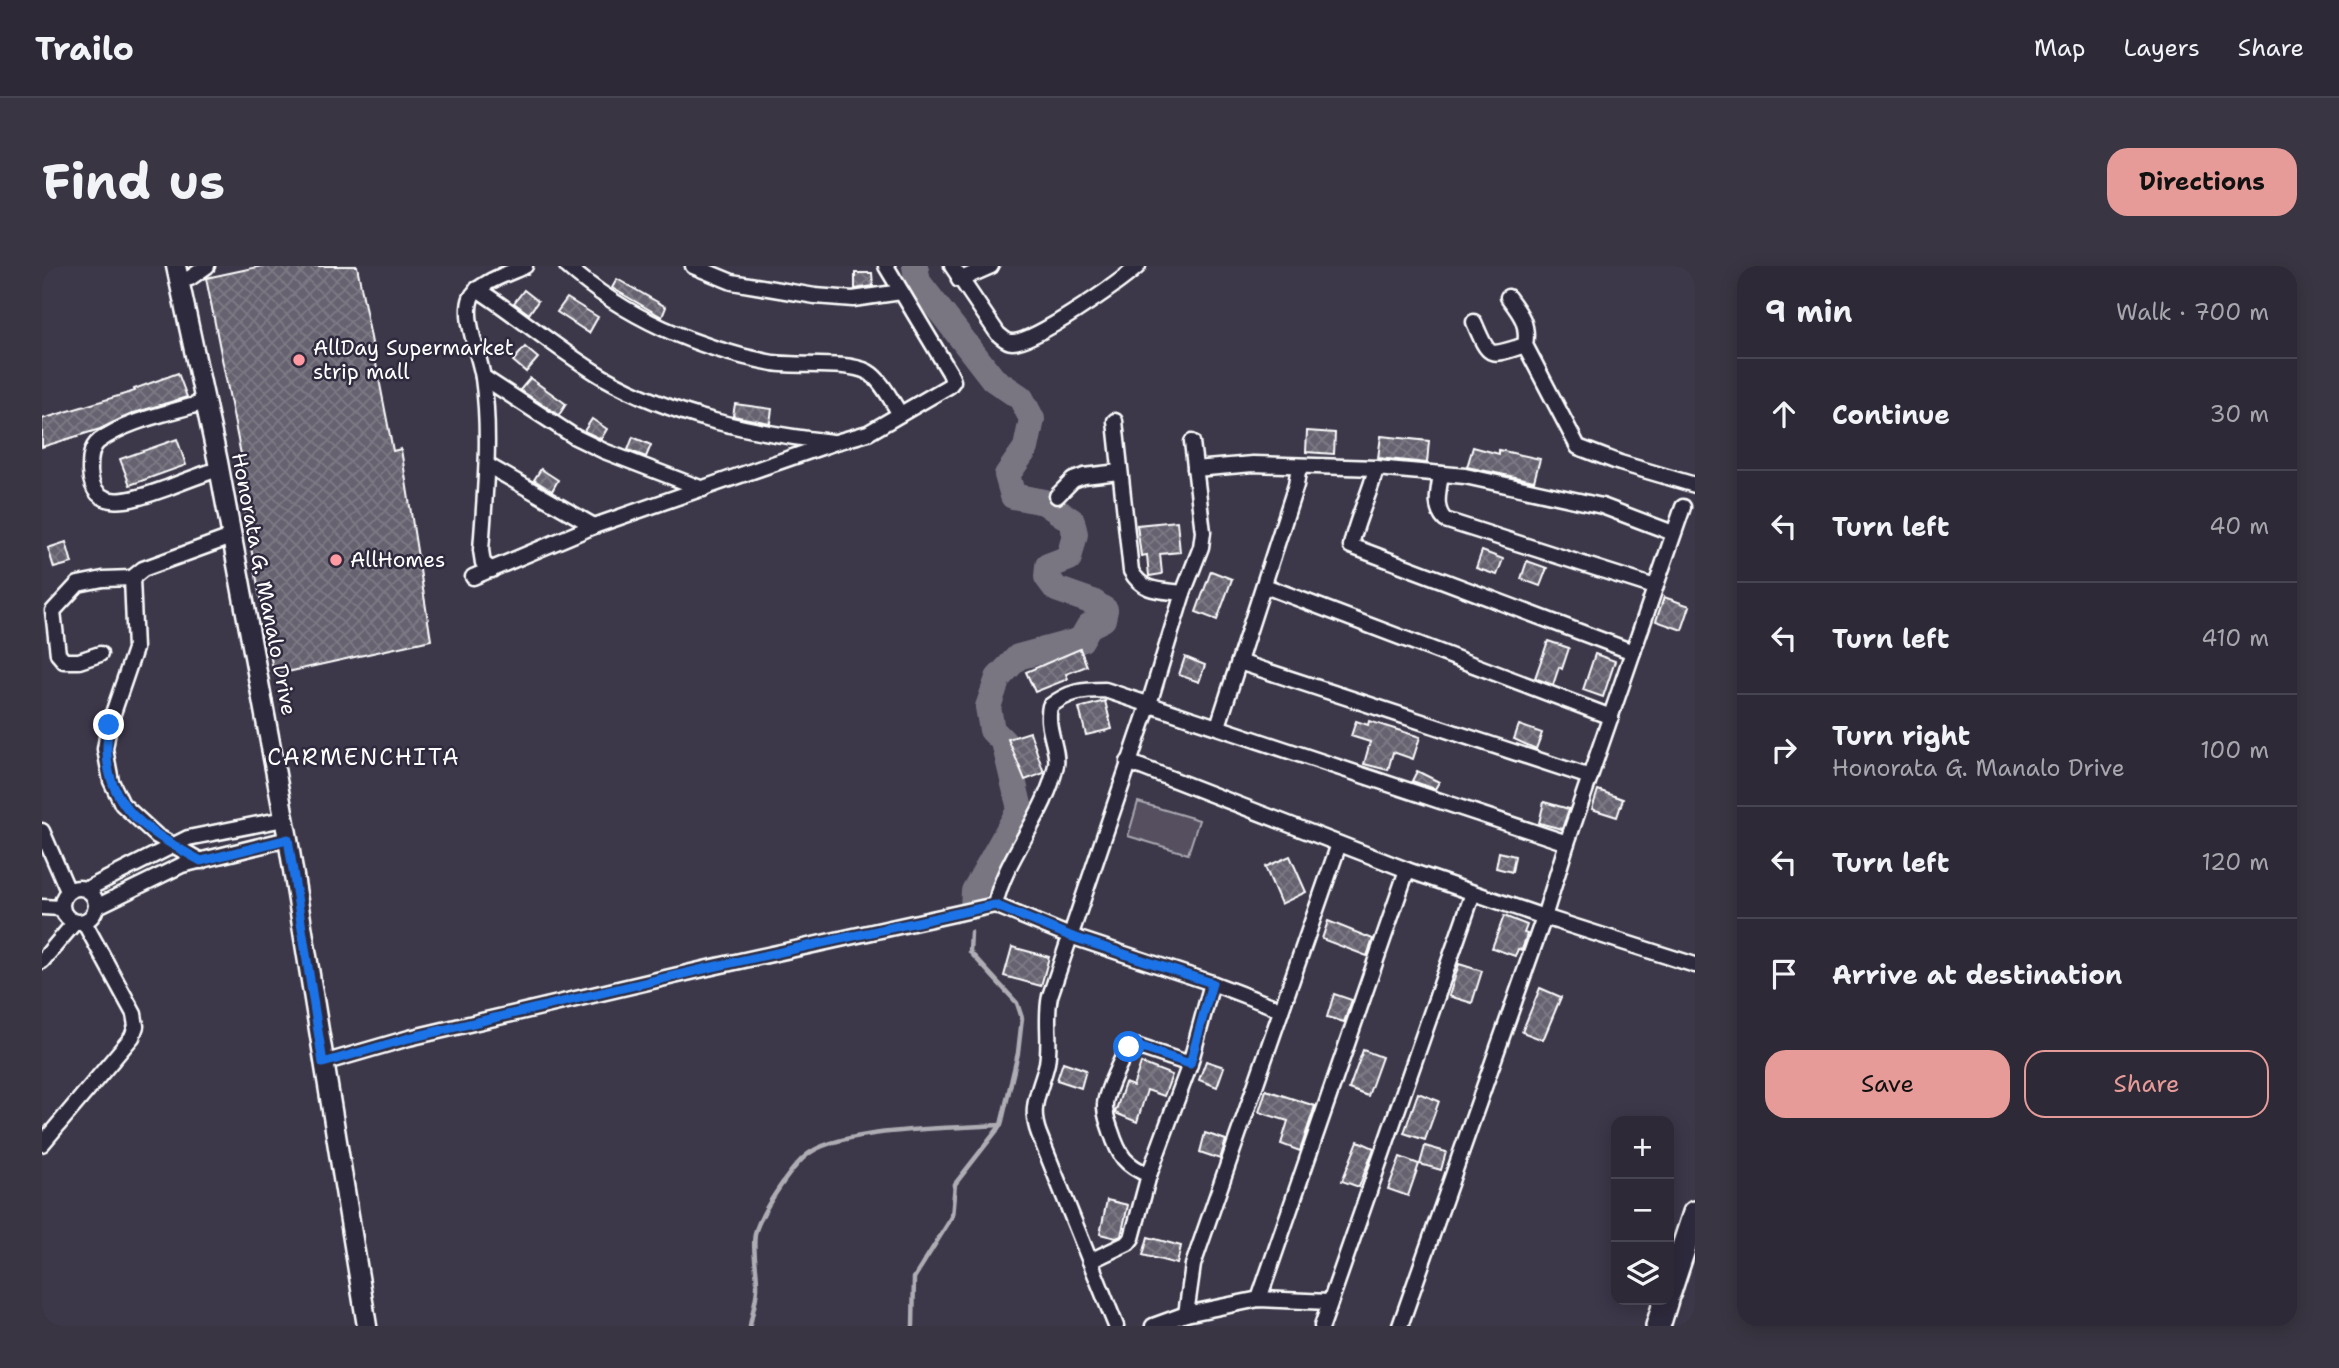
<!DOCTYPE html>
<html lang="en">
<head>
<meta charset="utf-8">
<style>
  :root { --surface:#2d2937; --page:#393542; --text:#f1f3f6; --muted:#a7a6ad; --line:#484552; --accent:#e69b98 }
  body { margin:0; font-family:"Shantell Sans",sans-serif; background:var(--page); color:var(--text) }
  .controls { position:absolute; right:21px; bottom:21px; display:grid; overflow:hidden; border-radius:14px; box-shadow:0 4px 18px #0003 }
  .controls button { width:63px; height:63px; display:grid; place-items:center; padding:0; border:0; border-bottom:2px solid var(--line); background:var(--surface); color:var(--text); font:35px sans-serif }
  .stop { position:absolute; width:21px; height:21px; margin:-16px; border:5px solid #1a73e8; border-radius:50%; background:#fff }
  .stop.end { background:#1a73e8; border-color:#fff; box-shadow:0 2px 7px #0008 }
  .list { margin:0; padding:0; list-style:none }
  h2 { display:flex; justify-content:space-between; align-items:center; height:91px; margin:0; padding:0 28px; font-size:30px }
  h2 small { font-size:23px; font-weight:400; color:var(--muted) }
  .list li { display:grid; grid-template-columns:46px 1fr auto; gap:21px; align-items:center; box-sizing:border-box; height:112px; padding:0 28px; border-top:2px solid var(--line) }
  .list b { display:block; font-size:26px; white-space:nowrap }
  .list p { margin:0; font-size:23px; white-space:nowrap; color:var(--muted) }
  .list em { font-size:23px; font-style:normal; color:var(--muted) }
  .actions { display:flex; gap:14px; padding:21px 28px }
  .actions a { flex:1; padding:16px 0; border:2px solid var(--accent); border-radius:21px; text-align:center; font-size:24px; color:var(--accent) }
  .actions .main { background:var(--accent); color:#111 }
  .icon { flex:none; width:38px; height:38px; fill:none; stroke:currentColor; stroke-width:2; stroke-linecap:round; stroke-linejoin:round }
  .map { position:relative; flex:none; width:1653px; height:1060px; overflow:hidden; border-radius:21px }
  header { display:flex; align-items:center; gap:42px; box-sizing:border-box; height:98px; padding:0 35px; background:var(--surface); border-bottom:2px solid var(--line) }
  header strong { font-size:33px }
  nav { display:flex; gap:38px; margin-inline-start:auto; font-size:24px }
  .intro { display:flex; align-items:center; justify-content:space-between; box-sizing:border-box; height:168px; padding:0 42px }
  h1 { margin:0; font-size:49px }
  .button { padding:18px 32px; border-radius:21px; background:var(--accent); color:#111; font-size:24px; font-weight:700 }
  main { display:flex; gap:42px; padding:0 42px }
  aside { flex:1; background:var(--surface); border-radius:21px; box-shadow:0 4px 18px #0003 }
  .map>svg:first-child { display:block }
</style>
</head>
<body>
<header>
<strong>Trailo</strong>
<nav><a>Map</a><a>Layers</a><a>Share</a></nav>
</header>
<div class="intro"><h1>Find us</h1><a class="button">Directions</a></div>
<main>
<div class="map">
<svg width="1653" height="1060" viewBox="0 0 1653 1060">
  <defs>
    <pattern id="building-cross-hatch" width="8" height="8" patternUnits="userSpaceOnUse" patternTransform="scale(1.75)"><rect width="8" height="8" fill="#666270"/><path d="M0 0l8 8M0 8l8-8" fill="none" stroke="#7d7a85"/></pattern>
  </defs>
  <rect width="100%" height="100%" fill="#3c3749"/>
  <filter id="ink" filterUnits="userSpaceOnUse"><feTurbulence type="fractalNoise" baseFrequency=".0143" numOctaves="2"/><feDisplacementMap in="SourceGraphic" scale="14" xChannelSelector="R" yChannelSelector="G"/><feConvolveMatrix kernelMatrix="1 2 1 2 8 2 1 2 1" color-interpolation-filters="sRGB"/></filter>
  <g filter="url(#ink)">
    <polygon fill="#555060" stroke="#aaa8b0" stroke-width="2" points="1096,536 1157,554 1146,588 1086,570"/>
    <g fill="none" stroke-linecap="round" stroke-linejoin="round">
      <g stroke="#afadb4" stroke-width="4.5">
        <path d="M708,1060C710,1048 714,1035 715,1023C716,1006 709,979 714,964C721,944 751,897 769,886C807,862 911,862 959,859"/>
        <polyline points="871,1060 872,1012 910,951 913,918 959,859 976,787 980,752 975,737 928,686 929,666"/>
      </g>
      <polyline stroke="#797682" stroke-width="26" points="873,0 876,16 951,113 979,132 990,153 984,182 965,209 971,230 1002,236 1030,255 1033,268 1027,292 1006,300 1005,311 1014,323 1051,336 1063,344 1061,353 1047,360 1039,374 976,391 956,412 946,441 950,464 962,476 978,543 932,625 931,641"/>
    </g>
    <g fill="url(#building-cross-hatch)" stroke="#fff" stroke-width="2">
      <polygon points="220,0 315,0 351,185 359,183 389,374 232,409 197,215 204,214 164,12"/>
      <polygon points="813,7 830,7 831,20 813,23"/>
      <polygon points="575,13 624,41 620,51 570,22"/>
      <polygon points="482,24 496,35 487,48 472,37"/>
      <polygon points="525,32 556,51 547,67 515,46"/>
      <polygon points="483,81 496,92 484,106 471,95"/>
      <polygon points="136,107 145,131 92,147 58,163 0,181 0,153 93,125 92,123"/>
      <polygon points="488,112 524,138 517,149 478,124"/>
      <polygon points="693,138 730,143 728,157 691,150"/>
      <polygon points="550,153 565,163 559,173 542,165"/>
      <polygon points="1265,165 1293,167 1292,188 1264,186"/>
      <polygon points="1339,170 1387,175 1385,197 1336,192"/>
      <polygon points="591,171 609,179 604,191 586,184"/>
      <polygon points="135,173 144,199 88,219 78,193"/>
      <polygon points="1431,181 1457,188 1457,184 1498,193 1492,215 1425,201"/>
      <polygon points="499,203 516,214 510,225 492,214"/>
      <polygon points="1135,255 1138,286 1118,288 1120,308 1107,310 1105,289 1099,290 1095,259"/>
      <polygon points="24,276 30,297 12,302 6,282"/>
      <polygon points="1440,285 1461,293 1455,309 1434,302"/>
      <polygon points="1485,295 1505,302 1498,320 1479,313"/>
      <polygon points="1169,305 1190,313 1175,354 1154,346"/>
      <polygon points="1622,331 1648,340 1640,364 1614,355"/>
      <polygon points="1506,375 1527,382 1520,403 1517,401 1511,419 1493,412"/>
      <polygon points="1038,383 1045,400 1024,408 1026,413 993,426 984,406"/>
      <polygon points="1553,388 1573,395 1561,431 1541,424"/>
      <polygon points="1143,391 1163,399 1157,416 1137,409"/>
      <polygon points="1063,435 1070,463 1044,469 1037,442"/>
      <polygon points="1314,455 1326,459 1327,455 1378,471 1371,493 1351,486 1346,504 1322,498 1328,476 1309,470"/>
      <polygon points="1477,459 1500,467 1494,483 1472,473"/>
      <polygon points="988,466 1002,507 983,514 966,473"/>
      <polygon points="1375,505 1397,516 1393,523 1370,515"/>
      <polygon points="1556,524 1581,533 1575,551 1550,543"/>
      <polygon points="1502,536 1527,543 1520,563 1497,557"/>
      <polygon points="1457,586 1473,590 1470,606 1454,602"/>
      <polygon points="1248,590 1264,626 1239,638 1223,601"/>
      <polygon points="1462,650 1485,659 1482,667 1485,668 1480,684 1476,683 1473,690 1450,682"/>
      <polygon points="1286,655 1331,673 1325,690 1280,673"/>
      <polygon points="970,681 1007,691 999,720 962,710"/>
      <polygon points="1417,698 1440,705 1430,737 1407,730"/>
      <polygon points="1498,722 1519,731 1501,774 1480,766"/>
      <polygon points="1292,728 1310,734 1302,756 1285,751"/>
      <polygon points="1321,784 1340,791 1326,830 1307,823"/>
      <polygon points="1164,795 1182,801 1175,821 1157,814"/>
      <polygon points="1021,796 1044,804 1039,822 1015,814"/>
      <polygon points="1099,797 1130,809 1122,830 1105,824 1095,856 1073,847 1083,817 1091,820"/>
      <polygon points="1224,824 1273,840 1258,885 1239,878 1246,855 1217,846"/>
      <polygon points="1376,827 1397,835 1383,874 1362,867"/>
      <polygon points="1163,867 1184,874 1178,893 1158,886"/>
      <polygon points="1316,875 1332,882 1317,921 1300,915"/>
      <polygon points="1383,880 1404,886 1399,904 1378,898"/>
      <polygon points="1358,891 1377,898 1366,930 1346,923"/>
      <polygon points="1065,934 1086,939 1079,970 1074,972 1058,968"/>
      <polygon points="1106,971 1139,980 1135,998 1101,989"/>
    </g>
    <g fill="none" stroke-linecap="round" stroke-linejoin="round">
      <defs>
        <g id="minor">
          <path d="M525,0C582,51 656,83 731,97C757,101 804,95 826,106C840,114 850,136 858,148"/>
          <polyline points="651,0 690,16 773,30 811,33 859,26"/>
          <path d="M910,0L956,68C960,71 964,76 970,76C992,77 1077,17 1096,0"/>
          <polyline points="137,14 148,12 165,0"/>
          <polyline points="917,14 949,0"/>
          <path d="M435,23C478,51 517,85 561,111C632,151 711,167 790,176"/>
          <path d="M1466,31C1478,47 1487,58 1483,79L1536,181L1578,197L1653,219"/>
          <path d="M1432,56C1448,93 1445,91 1483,79"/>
          <polyline points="441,111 533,171 562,185 661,223"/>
          <path d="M163,136C129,147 87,153 57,175C48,182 48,195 48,205C51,252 98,231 125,222C142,215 159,209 176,203"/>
          <path d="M1073,155L1089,305C1101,327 1119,324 1141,327"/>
          <polyline points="445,199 552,260"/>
          <path d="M1334,202C1328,229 1314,253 1309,280L1591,386"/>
          <polyline points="1153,203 1211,198 1334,202 1423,210 1560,240 1631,267"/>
          <path d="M1399,208C1397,224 1391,242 1403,254L1613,321"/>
          <polyline points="1015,230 1031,214 1042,210 1077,206"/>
          <path d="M450,304L441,297L439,284C443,227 449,169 441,112C438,90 421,53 429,32C435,17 468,7 483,0"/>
          <polyline points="431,311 552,260 794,176 826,167 907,120 911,115 908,107 844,0"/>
          <polyline points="1223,320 1569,451"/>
          <polyline points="58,388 37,395 22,395 16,388 11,345 36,318 61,313 90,312"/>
          <polyline points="1197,396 1548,511"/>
          <polyline points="1176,460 1254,219 1257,200"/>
          <polyline points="1086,496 1365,604 1502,651 1653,699"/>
          <polyline points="0,565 26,625"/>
          <polyline points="159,595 115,570 80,538 69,515 63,483 67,459 93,383 90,312 101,303 189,271"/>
          <circle cx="37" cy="639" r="17"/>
          <polyline points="45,623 146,572 242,553"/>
          <path d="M953,639C964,589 1004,549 1014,499C1017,483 1003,463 1008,440C1028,425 1040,424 1063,424L1525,577"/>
          <polyline points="0,641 19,642"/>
          <polyline points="54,641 140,599 246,573"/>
          <polyline points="0,695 33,656"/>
          <polyline points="281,797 367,772 666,702 953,639 1028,670 1170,717 1238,743"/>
          <polyline points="0,878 90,771 94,760 92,748 42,656"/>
          <path d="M1107,909C1083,899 1077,890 1069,865C1066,856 1062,847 1063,838C1064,826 1080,791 1087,781H1097L1148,798"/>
          <polyline points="1048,995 1086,977 1090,972 1107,909 1148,798 1170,717"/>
          <polyline points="1217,1033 1365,604"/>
          <polyline points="1144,1048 1151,999 1297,578"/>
          <path d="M1074,1060L997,868C986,840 999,824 1005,797C1009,774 1003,753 1008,730L1107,438L1141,327L1159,281L1161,266L1150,176"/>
          <polyline points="1111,1060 1144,1048 1217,1033 1287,1036"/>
          <polyline points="1280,1060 1431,627"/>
          <polyline points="1358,1060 1502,651 1525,577 1641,241"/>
        </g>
        <polyline id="tertiary" points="134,0 176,196 246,573 325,1060"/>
        <g id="primary">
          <polyline points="1627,1026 1653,947"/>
          <polyline points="1616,1060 1624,1034"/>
        </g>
      </defs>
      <use href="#minor" stroke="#fff" stroke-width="19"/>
      <use href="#tertiary" stroke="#fff" stroke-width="23"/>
      <use href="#primary" stroke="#fff" stroke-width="28"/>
      <use href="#minor" stroke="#2f2a3d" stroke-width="14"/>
      <use href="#tertiary" stroke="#2f2a3d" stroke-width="18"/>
      <use href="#primary" stroke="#2f2a3d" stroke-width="23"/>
    </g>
  </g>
  <g fill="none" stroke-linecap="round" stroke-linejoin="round" filter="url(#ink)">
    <path stroke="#1a73e8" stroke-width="9" d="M67,459C54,536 100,562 159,595L246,573L281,797L367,772L666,702L953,639L1028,670L1170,717L1148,798L1097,781H1087"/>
  </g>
  <g fill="#ff9aa2" stroke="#2f2a3d" stroke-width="2.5">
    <circle cx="257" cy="94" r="7"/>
    <circle cx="294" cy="294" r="7"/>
  </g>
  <g text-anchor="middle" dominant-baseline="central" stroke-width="5" stroke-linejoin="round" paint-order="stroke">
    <g font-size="21" fill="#fff" stroke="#2f2a3d" text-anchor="start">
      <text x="271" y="82">AllDay Supermarket<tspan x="271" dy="24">strip mall</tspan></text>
      <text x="308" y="294">AllHomes</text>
    </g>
    <g font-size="21" fill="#fff" stroke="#2f2a3d">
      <text transform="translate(222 318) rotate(79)">Honorata G. Manalo Drive</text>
    </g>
    <g font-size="23" letter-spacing="2" fill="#fff" stroke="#2f2a3d">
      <text x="322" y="491">CARMENCHITA</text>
    </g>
  </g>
</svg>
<div class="controls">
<button>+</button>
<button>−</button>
<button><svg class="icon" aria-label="layers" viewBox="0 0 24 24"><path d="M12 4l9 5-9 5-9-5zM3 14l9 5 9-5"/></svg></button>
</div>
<div class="stop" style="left:1087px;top:781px"></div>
<div class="stop end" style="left:67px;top:459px"></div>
</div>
<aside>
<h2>9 min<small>Walk · 700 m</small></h2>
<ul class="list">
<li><svg class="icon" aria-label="ahead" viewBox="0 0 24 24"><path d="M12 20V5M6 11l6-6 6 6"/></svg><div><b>Continue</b></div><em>30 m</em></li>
<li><svg class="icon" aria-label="left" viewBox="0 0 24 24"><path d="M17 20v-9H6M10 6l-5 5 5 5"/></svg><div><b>Turn left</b></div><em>40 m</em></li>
<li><svg class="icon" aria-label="left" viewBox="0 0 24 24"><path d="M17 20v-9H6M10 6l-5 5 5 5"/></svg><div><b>Turn left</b></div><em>410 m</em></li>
<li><svg class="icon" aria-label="right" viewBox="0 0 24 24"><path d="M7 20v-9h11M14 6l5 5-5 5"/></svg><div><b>Turn right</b><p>Honorata G. Manalo Drive</p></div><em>100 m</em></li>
<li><svg class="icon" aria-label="left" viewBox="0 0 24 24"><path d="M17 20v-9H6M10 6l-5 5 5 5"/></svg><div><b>Turn left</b></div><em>120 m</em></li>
<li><svg class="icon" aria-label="arrive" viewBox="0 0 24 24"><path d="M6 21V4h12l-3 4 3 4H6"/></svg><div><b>Arrive at destination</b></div></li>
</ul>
<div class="actions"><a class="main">Save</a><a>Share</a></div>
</aside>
</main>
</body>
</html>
